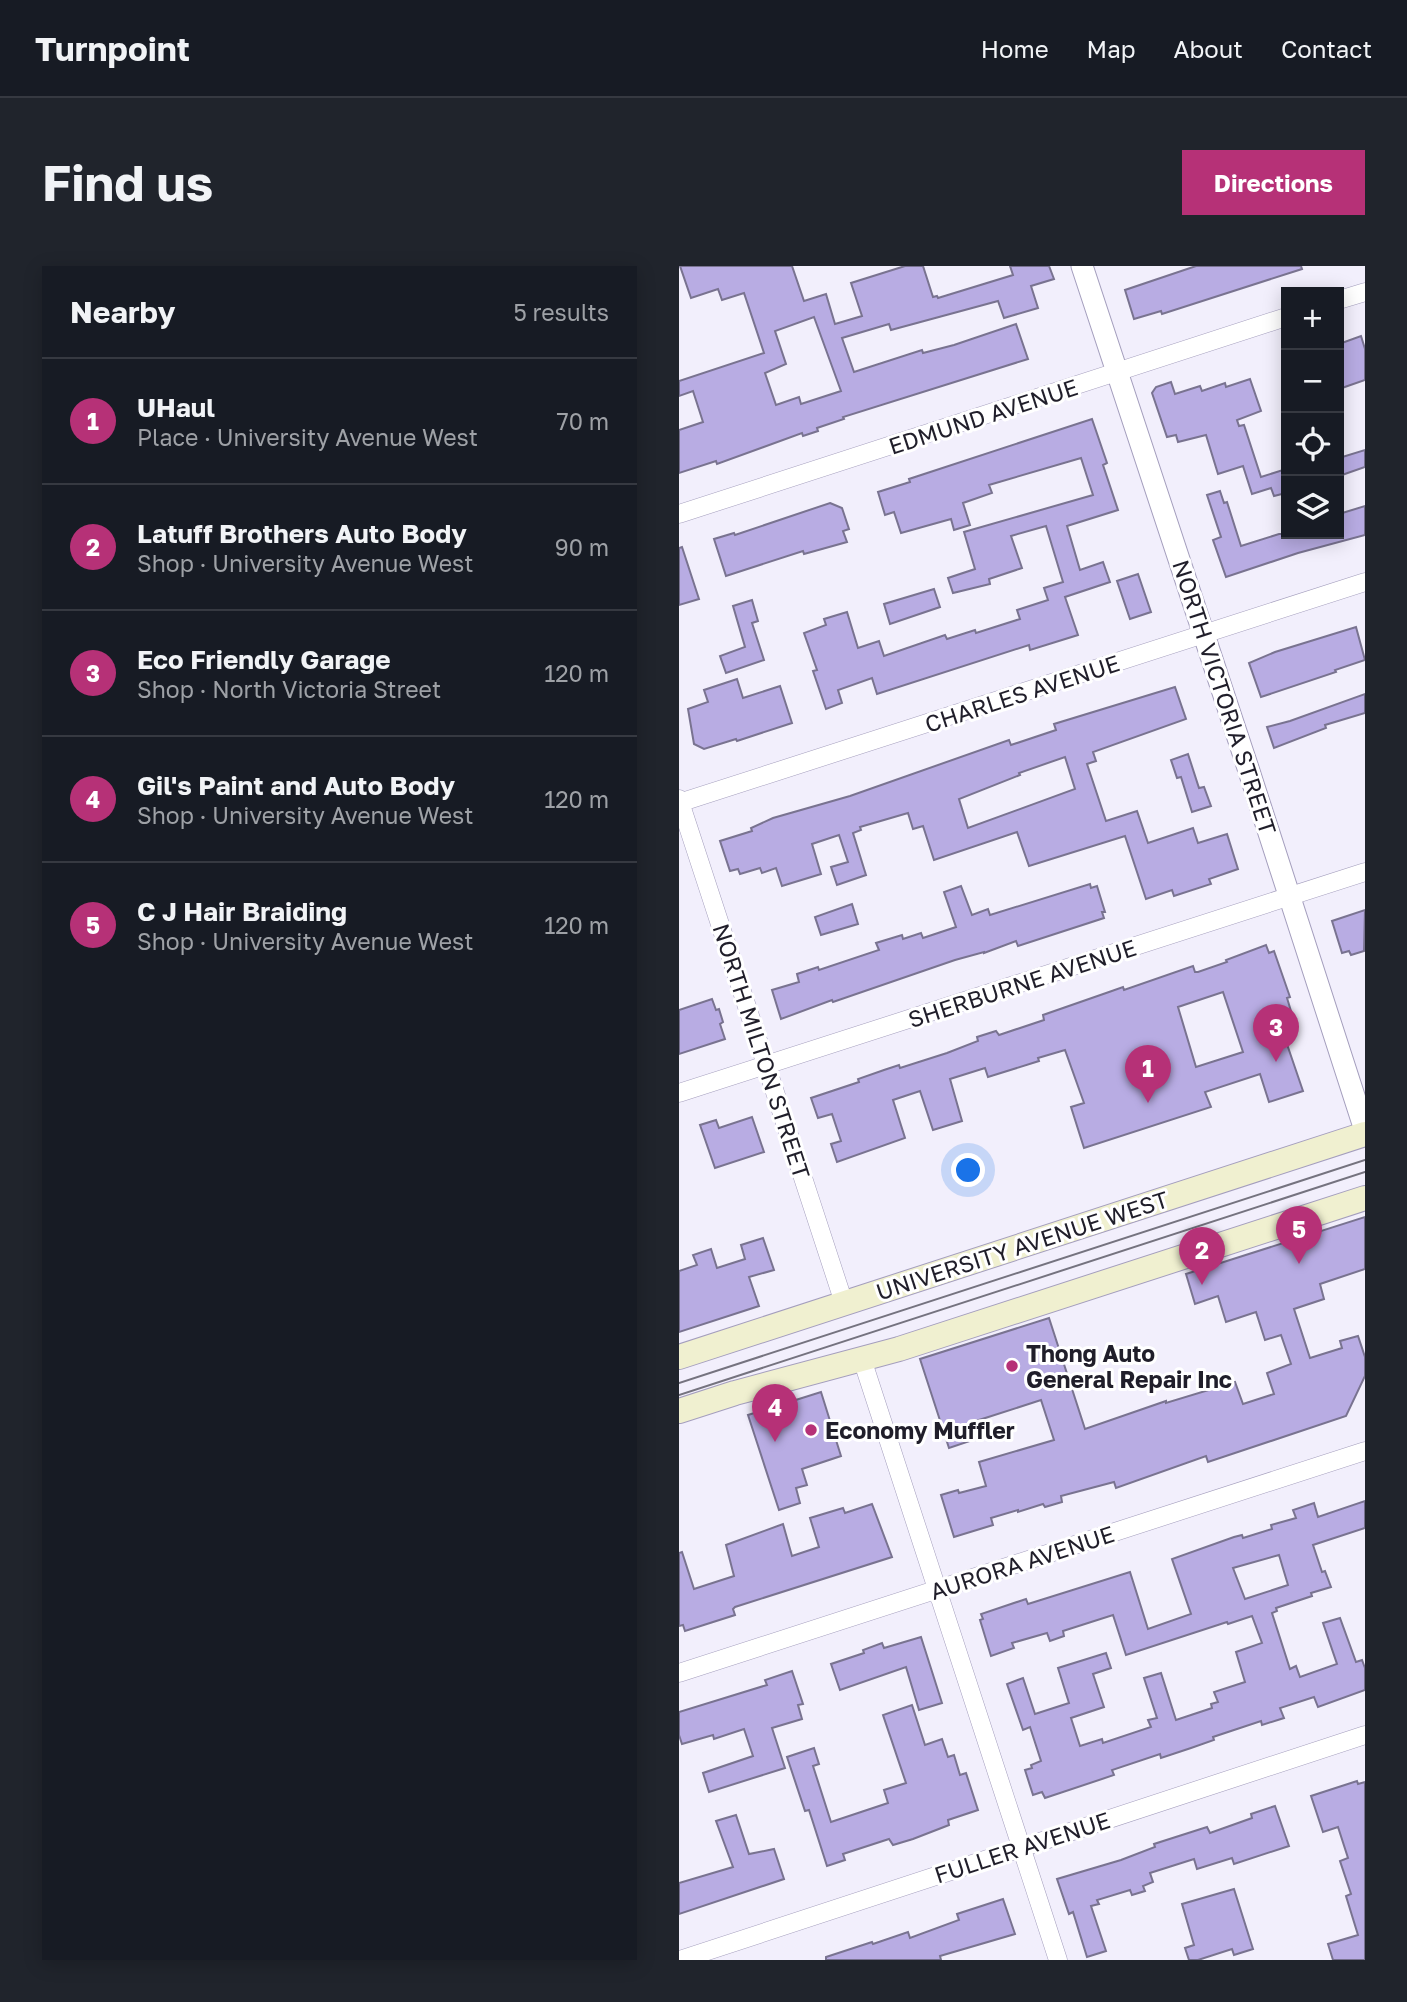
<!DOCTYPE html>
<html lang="en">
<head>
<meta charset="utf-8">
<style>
  :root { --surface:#171b24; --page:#20242c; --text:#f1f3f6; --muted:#9ea1a6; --line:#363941; --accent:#b63177 }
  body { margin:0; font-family:"Golos Text",sans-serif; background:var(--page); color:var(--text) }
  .controls { position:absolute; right:21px; top:21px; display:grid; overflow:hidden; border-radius:0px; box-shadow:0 4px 18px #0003 }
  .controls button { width:63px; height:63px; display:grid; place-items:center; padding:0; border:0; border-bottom:2px solid var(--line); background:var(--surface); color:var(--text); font:35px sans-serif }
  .you { position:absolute; left:290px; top:905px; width:24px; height:24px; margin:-18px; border:5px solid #fff; border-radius:50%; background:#1a73e8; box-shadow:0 0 0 10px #1a73e833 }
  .badge { display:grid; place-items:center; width:46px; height:46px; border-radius:50%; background:var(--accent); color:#fff; font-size:23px; font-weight:700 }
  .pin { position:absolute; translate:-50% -58px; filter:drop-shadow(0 2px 4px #0008) }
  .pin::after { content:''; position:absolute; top:37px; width:24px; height:21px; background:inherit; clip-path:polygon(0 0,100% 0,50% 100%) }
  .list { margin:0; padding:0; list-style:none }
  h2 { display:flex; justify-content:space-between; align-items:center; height:91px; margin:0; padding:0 28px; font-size:30px }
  h2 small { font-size:23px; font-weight:400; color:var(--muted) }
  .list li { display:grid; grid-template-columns:46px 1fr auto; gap:21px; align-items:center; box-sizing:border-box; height:126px; padding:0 28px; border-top:2px solid var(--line) }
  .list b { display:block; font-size:26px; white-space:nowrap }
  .list p { margin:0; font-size:23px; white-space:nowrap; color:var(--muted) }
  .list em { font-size:23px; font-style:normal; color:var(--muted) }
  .icon { flex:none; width:38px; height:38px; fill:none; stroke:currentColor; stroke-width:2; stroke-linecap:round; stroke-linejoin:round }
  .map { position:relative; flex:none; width:686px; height:1694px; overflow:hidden; border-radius:0px }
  header { display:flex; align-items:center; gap:42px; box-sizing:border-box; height:98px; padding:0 35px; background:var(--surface); border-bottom:2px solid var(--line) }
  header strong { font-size:33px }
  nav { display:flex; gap:38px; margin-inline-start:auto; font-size:24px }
  .intro { display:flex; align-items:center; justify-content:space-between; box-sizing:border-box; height:168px; padding:0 42px }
  h1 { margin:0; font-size:49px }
  .button { padding:18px 32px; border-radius:0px; background:var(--accent); color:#fff; font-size:24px; font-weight:700 }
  main { display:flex; gap:42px; padding:0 42px }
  aside { flex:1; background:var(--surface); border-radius:0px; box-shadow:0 4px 18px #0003 }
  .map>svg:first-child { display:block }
</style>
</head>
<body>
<header>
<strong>Turnpoint</strong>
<nav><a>Home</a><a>Map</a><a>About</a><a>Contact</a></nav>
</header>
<div class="intro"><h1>Find us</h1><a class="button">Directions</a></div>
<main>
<aside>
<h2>Nearby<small>5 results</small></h2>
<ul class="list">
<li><span class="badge">1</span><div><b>UHaul</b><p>Place · University Avenue West</p></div><em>70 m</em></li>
<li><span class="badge">2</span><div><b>Latuff Brothers Auto Body</b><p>Shop · University Avenue West</p></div><em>90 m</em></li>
<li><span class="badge">3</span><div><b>Eco Friendly Garage</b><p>Shop · North Victoria Street</p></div><em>120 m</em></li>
<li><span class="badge">4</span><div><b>Gil's Paint and Auto Body</b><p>Shop · University Avenue West</p></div><em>120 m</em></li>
<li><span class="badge">5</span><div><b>C J Hair Braiding</b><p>Shop · University Avenue West</p></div><em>120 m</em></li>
</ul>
</aside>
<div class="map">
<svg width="686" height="1694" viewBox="0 0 686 1694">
  <rect width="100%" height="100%" fill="#f2effc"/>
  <g fill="#b8ace3" stroke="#797390" stroke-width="2" fill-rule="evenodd">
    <path d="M1,0H113L125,35L147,28L156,58L183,50L172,17L226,0H244L254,31L258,30L259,32L334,9L331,0H370L375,13L352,20L359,42L325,52L319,35L212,64L210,58L163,72L175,106L243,84L244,87L275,79L337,58L349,93L164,151L165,153L138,162L139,165L124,170L123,167L38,198L37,195L0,207V164L24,156L14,125L0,130V115L85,87L65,27L43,34L39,23L12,32ZM135,51L162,125L122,138L120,131L97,139L86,107L107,98L96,65Z"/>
    <polygon points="517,0 622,0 623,3 483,48 482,45 455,53 446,24"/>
    <polygon points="682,70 686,83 686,114 660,123 660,78"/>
    <polygon points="571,113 582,145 558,154 560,160 565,159 582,211 607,203 607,227 595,230 592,222 573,228 564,200 539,208 527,169 499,176 497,169 488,171 473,127 477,121 492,116 496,128 521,120 523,125 546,117 547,121"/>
    <polygon points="413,153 428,197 424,199 439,244 388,260 401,304 424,296 431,316 386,331 399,369 351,384 350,379 198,428 193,412 159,424 163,437 147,443 134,405 138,404 125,367 147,359 145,353 168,346 179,382 200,375 205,390 266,369 268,373 296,364 297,367 341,353 338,344 369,334 365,322 384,316 367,260 332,270 343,302 310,313 311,318 274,327 269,312 296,303 285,266 414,229 402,192 310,219 313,227 284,237 291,259 275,264 272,253 222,267 215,246 206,249 199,226 231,216 230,213"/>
    <polygon points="686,184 686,201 660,210 660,192"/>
    <polygon points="541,225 545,237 548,236 562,280 600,268 660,268 660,248 686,240 686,269 619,287 547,311 534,274 542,271 528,229"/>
    <polygon points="151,237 163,242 170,263 164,265 168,276 125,288 124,285 47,310 35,273 55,267 56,269"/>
    <polygon points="3,281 20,333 0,339 0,282"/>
    <polygon points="459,308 472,346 451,353 438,315"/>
    <polygon points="255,323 261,341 211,358 205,338"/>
    <polygon points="73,334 79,355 73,357 85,394 47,407 41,390 66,381 54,340"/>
    <polygon points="677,361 686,394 656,404 657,406 582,431 570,397 596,386"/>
    <polygon points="58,413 64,432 101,420 113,457 58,475 57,473 25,483 15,478 9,443 29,436 25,424"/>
    <path d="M496,421L507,453L414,486L417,495L408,498L427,555L458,545L469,577L514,562L519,577L548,568L559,603L530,613L532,618L495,630L493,624L467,633L446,570L350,600L338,566L255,594L244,560L234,563L229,547L181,561L182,564L174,567L187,609L158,619L152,601L169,596L160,569L133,578L142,608L103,620L97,602L83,607L81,602L61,608L59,603L51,605L41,575L73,565L72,562L94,552L171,530L330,474L332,479L377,464L375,458ZM386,491L396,523L289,562L280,533L341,509L340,507Z"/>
    <polygon points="686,428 686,447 646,459 647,462 595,482 588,461 611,455"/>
    <polygon points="509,488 520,522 525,521 532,540 513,546 502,511 498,512 492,494"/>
    <polygon points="411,618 412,622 418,620 426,646 423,646 425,652 339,680 337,675 305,687 305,686 276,694 154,736 153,734 102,753 93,724 120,716 118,708 139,701 140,704 200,684 197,677 223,669 224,673 242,667 244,672 277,661 265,626 282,620 293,649 309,643 311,649"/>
    <polygon points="173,638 179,658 142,669 136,651"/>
    <polygon points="686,644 685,685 672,689 670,685 663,687 653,655"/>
    <path d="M587,679L590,687L595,685L611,731L608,732L612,745L598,749L624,825L590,836L581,808L526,826L532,841L405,882L392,841L405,837L386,784L359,792L360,795L309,811L306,802L271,813L283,855L254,864L241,825L214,834L226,872L158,896L152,878L162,875L153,848L139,852L132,832L180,816L179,813L205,804L220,799L221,802L268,787L299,775L298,771L317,765L320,769L365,754L364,749L430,726L444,721L445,724L514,700L516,706H519L548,696L547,694ZM544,726L564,786L517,801L499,741Z"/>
    <polygon points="33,733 37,744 40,743 44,756 41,758 46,773 0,788 0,744"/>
    <polygon points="73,851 85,886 36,902 21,859 37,854 40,862"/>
    <polygon points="686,951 686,1003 641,1018 645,1033 615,1043 631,1092 663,1082 661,1075 679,1070 686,1091 686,1110 667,1150 529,1196 527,1190 437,1222 435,1216 382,1230 383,1236 366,1241 364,1238 339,1246 339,1244 312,1252 314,1259 275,1271 262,1229 279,1224 280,1227 307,1220 300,1196 375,1174 362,1134 297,1155 303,1171 270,1182 241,1093 370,1052 406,1163 487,1135 487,1137 556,1116 564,1138 595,1128 588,1107 612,1098 602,1069 586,1074 577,1046 547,1056 539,1030 516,1038 507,1008"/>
    <polygon points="84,972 95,1004 70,1011 80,1040 0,1066 0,1005 18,999 14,989 32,983 38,1002 66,993 62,979"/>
    <polygon points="142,1126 162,1190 123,1203 128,1219 117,1222 121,1237 100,1244 69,1149"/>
    <path d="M686,1235V1262L634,1279L643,1306L646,1305L652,1321L632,1327L633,1330L597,1342L598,1345L593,1347L611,1403L617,1400L621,1411L658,1398L644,1357L661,1352L677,1396L683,1394L686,1402V1424L639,1441L635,1431L601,1442L605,1452L583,1459L582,1455L534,1471L535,1474L512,1482L482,1492L481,1488L433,1504L435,1509L366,1532L363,1526L354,1529L346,1504L353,1502L352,1499L362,1495L351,1461L344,1464L328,1418L344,1412L356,1448L390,1437L379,1402L427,1387L432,1402L414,1408L425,1441L392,1452L401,1480L423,1473L424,1477L472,1461L469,1454L478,1452L465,1412L482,1407L497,1454L533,1442L532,1438L539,1436L535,1426L566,1416L557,1386L583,1377L573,1350L549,1358L548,1356L447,1389L434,1349L384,1365L385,1370L371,1375L368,1367L333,1377L335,1382L312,1390L301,1354L304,1353L302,1348L347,1333L349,1338L451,1306L469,1363L512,1348L493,1293L555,1271L563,1269L564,1272L593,1263L592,1259L617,1252L614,1244L635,1237L639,1251ZM600,1289L609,1319L566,1333L554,1302Z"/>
    <polygon points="193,1238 213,1291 56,1341 54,1343 56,1349 6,1365 4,1359 0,1360 0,1287 3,1286 15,1323 55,1310 47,1279 104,1258 113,1290 140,1281 131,1252 164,1242 166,1247"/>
    <polygon points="242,1371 263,1437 240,1444 227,1401 161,1424 152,1398 185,1387 184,1384 203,1377 205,1382"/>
    <polygon points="113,1405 124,1438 119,1439 123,1453 93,1462 106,1502 30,1526 24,1507 74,1490 65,1463 35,1473 34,1469 3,1478 0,1469 0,1446 88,1419 86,1414"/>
    <polygon points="233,1439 246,1479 263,1473 269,1491 275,1489 281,1509 287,1507 299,1544 269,1554 270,1559 234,1573 214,1579 210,1573 164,1588 166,1594 148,1600 130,1544 126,1545 108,1491 135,1482 140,1498 134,1500 152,1556 209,1537 205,1524 227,1517 204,1449"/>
    <polygon points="678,1515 679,1518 686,1516 686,1694 654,1694 649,1678 679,1669 667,1630 672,1628 661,1595 669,1592 659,1561 644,1566 632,1530"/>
    <polygon points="596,1540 610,1580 555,1598 553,1592 518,1603 515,1593 471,1607 474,1616 464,1620 466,1625 453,1629 451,1624 418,1634 420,1638 412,1640 427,1685 408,1691 394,1646 390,1648 378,1613 442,1594 476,1581 475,1578 528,1561 531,1567 573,1552 572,1548"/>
    <polygon points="57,1549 70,1588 95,1583 105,1613 0,1648 0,1617 54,1601 37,1555"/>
    <polygon points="555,1623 574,1683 555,1689 553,1683 519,1694 510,1694 506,1682 515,1679 503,1638"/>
    <polygon points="324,1633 336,1668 261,1690 262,1694 147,1694 147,1691 193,1676 194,1678 229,1666 231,1672 280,1654 278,1648"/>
  </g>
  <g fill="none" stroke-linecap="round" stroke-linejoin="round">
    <defs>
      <g id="minor">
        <polyline points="660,34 686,26"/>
        <polyline points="0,248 607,51"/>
        <polyline points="0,533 165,1037"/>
        <polyline points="0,537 686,316"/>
        <polyline points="0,827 686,606"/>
        <polyline points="183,1093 379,1694"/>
        <polyline points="0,1407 686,1185"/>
        <polyline points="1,1694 686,1469"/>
      </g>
      <polyline id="tertiary" points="403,0 568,499 686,864"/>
      <g id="secondary">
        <polyline points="0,1091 686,868"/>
        <polyline points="0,1145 56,1127 220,1083 686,932"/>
      </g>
    </defs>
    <use href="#minor" stroke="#a49ebd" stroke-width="19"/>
    <use href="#tertiary" stroke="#a49ebd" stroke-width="23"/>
    <use href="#secondary" stroke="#a49ebd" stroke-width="26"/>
    <use href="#minor" stroke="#fff" stroke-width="18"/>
    <use href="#tertiary" stroke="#fff" stroke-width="21"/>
    <use href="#secondary" stroke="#f0f0d0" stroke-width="24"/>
    <g stroke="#75737f" stroke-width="2">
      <polyline points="0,1117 686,894"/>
      <polyline points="0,1129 686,906"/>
    </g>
  </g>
  <g fill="#b63177" stroke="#fff" stroke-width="2.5">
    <circle cx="333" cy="1100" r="7"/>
    <circle cx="132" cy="1164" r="7"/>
  </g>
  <g text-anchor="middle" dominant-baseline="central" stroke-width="6" stroke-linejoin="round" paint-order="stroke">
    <g font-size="23" fill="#201e2a" stroke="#fff">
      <text transform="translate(304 150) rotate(-18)">EDMUND AVENUE</text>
      <text transform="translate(343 427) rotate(-18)">CHARLES AVENUE</text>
      <text transform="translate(546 431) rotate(72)">NORTH VICTORIA STREET</text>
      <text transform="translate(343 717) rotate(-18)">SHERBURNE AVENUE</text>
      <text transform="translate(83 785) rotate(72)">NORTH MILTON STREET</text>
      <text transform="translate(343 979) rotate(-18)">UNIVERSITY AVENUE WEST</text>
      <text transform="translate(343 1296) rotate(-18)">AURORA AVENUE</text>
      <text transform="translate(343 1581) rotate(-18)">FULLER AVENUE</text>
    </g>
    <g font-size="23" font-weight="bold" fill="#201e2a" stroke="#fff" text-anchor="start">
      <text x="347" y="1087">Thong Auto<tspan x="347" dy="26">General Repair Inc</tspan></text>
      <text x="146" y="1164">Economy Muffler</text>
    </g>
  </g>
</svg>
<div class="controls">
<button>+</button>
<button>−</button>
<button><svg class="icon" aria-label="locate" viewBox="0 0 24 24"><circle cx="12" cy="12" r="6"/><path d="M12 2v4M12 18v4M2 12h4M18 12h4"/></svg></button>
<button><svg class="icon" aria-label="layers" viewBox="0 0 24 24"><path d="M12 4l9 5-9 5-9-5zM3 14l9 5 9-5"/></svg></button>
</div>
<div class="you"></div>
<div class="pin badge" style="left:469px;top:837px">1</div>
<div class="pin badge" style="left:523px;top:1019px">2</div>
<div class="pin badge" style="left:597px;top:796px">3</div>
<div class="pin badge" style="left:96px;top:1176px">4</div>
<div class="pin badge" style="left:620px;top:998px">5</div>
</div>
</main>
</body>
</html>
